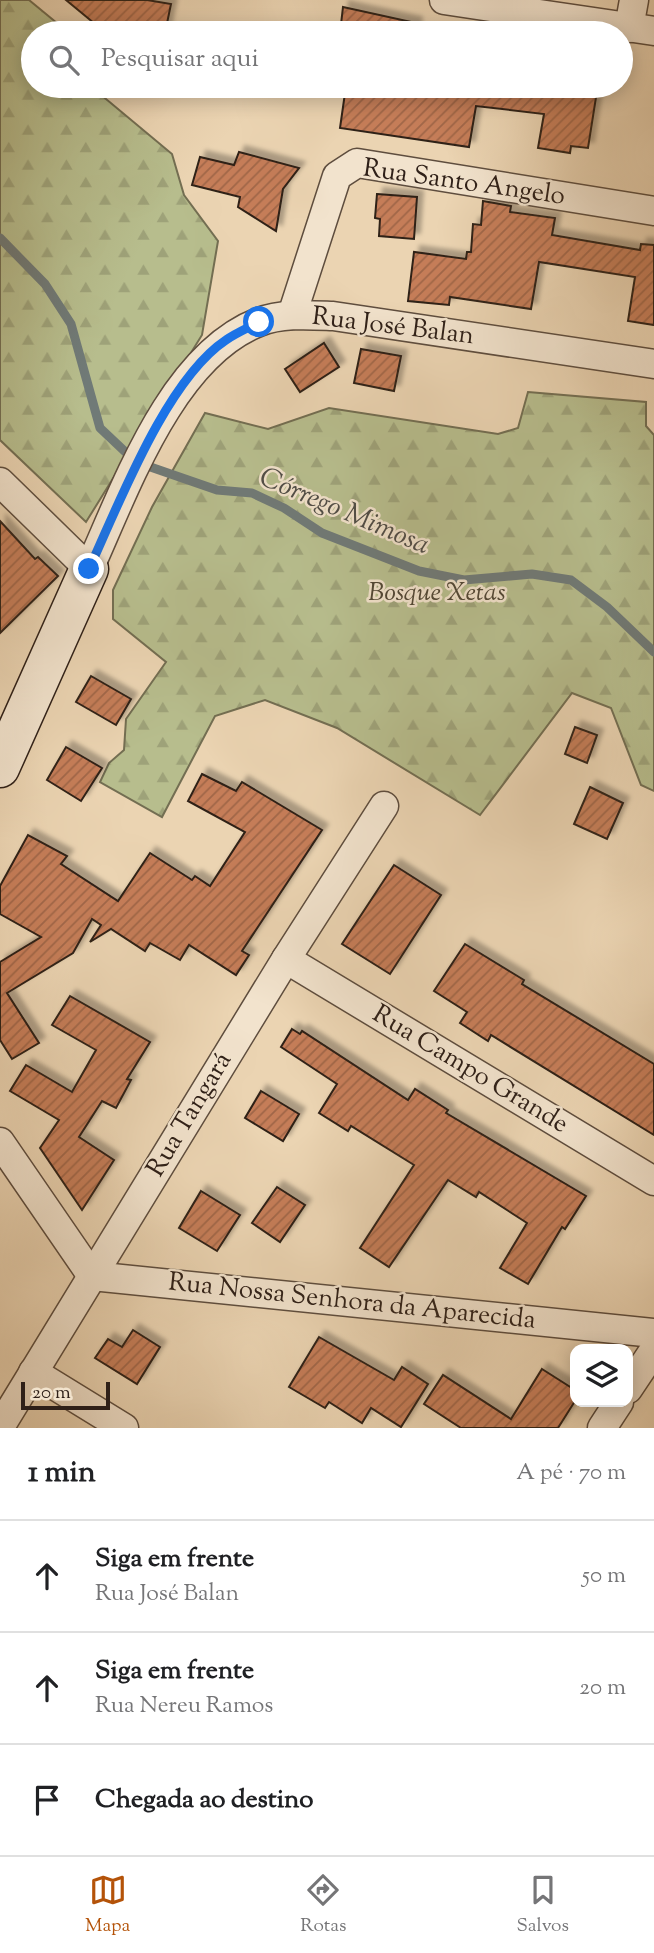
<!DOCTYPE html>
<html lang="pt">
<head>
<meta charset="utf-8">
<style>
  :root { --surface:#fff; --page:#f6f6f6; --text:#202124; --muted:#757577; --line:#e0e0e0; --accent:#b45309 }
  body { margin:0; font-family:"Sorts Mill Goudy",serif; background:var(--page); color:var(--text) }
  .controls { position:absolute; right:21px; bottom:21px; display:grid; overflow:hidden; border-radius:14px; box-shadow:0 4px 18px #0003 }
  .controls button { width:63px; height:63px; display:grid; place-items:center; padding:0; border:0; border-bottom:2px solid var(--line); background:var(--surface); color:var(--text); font:35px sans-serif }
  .scale { position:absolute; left:21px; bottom:18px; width:89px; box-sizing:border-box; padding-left:7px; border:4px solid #2f2018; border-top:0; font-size:19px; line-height:24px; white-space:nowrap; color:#2f2018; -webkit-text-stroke:5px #f2e3cd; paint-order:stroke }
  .stop { position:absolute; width:21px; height:21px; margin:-16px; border:5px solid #1a73e8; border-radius:50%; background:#fff }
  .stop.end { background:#1a73e8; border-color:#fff; box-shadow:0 2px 7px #0008 }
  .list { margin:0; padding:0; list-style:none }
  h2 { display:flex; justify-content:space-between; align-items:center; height:91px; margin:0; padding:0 28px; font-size:30px }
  h2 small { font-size:23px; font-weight:400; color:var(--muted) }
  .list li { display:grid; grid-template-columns:46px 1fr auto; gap:21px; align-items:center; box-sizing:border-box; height:112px; padding:0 28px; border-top:2px solid var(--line) }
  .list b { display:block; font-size:26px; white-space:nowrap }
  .list p { margin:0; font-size:23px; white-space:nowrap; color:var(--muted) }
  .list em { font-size:23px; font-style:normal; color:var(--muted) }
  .icon { flex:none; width:38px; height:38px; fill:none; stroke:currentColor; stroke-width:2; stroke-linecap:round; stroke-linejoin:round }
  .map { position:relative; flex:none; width:654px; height:1428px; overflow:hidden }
  .search { position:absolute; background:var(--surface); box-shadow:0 4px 18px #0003; left:21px; right:21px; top:21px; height:77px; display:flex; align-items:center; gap:18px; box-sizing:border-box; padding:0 24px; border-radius:38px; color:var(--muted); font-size:26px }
  .sheet { height:427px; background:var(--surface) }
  nav { display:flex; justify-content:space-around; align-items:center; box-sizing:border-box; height:98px; border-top:2px solid var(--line); background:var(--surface); font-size:19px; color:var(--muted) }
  nav a { display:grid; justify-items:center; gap:4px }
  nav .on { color:var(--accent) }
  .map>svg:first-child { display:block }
</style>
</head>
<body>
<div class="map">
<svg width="654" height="1428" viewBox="0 0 654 1428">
  <defs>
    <pattern id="forest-firs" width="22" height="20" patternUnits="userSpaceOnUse" patternTransform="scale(1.75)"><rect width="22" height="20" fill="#b7bd8d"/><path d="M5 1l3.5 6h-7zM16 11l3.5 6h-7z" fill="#9ea279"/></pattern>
    <pattern id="building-hatch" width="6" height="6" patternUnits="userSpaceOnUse" patternTransform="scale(1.75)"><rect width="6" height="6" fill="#c57d58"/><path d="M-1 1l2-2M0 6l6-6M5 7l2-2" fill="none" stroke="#a06648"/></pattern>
    <filter id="shadow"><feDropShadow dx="6" dy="-6" stdDeviation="2" flood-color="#0004"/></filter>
  </defs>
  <rect width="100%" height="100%" fill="#ebd4b2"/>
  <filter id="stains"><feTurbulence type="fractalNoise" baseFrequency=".00286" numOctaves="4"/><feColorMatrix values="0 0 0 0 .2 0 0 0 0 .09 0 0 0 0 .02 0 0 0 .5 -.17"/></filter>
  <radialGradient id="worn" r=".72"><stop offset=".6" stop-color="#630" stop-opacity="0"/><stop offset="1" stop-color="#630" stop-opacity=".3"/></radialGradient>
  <g fill="url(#forest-firs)" stroke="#736e52" stroke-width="2">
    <polygon points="0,0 29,0 69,33 33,33 33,86 99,86 100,94 172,154 184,195 218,241 202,335 86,522 0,440"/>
    <polygon points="528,392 646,402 646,426 654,435 654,791 641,785 611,708 572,693 480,815 337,728 265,700 215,716 162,817 100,782 109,763 124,750 126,719 166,662 113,619 113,590 152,507 205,413 268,429 329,408 498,434 518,428"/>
  </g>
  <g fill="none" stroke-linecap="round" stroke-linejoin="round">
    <polyline stroke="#707a77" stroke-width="9" points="0,238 45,284 71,324 100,428 136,462 217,490 252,493 284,508 322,533 419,571 464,580 532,574 571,580 607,607 654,652"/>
  </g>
  <g fill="url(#building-hatch)" stroke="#2f2018" stroke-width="2" filter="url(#shadow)">
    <polygon points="66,0 147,0 171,4 165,33 106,33"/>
    <polygon points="343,7 416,23 415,33 340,33"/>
    <polygon points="346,86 578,86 597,91 588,148 571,146 570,153 538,148 544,114 476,106 469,147 340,128"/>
    <polygon points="239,152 299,168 283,189 276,231 238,207 240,197 192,185 200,157 234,165"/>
    <polygon points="377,194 417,197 414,239 379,236 380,219 375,218"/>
    <polygon points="483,201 511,206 510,212 555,218 552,235 640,250 641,244 654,245 654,325 628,321 635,277 539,262 531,309 450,297 449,305 408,301 414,252 466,259 467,252 471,252 473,224 481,225"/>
    <polygon points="324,343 339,367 300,392 285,369"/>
    <polygon points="361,349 401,356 394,391 354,383"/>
    <polygon points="0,521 35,559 38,557 58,576 0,633"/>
    <polygon points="91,676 131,699 116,725 76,702"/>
    <polygon points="575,727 597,735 587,763 565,754"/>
    <polygon points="66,747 102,768 81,801 47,780"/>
    <polygon points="202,774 236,791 242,782 322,830 242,951 249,955 236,975 189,945 180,960 150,943 145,951 111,929 90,942 101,925 92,919 73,953 7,993 39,1043 12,1059 0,1040 0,962 41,937 0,914 0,886 28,835 67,856 61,864 118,901 150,853 192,880 195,876 210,886 245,832 188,801"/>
    <polygon points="590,787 623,803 607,839 574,824"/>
    <polygon points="394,865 441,895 390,974 342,944"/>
    <polygon points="465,944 524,980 522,984 654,1064 654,1135 491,1035 488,1041 460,1023 467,1012 434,991"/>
    <polygon points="70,996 150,1042 127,1079 131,1080 116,1108 102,1101 79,1137 114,1160 82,1210 40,1148 59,1120 10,1091 26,1065 72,1092 96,1050 52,1025"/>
    <polygon points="292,1029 300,1034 302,1031 408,1100 415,1089 448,1110 446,1113 586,1196 565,1229 562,1227 528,1284 500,1268 527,1223 479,1192 476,1197 448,1180 389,1267 360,1248 414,1165 351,1126 348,1131 319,1113 337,1084 281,1047"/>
    <polygon points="261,1091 299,1114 283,1141 245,1118"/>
    <polygon points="277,1187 305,1205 280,1242 252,1223"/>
    <polygon points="201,1191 240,1215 217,1251 179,1228"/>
    <polygon points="133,1330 160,1347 137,1384 95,1358 108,1339 122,1347"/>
    <polygon points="319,1337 394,1380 402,1367 428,1384 401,1427 371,1408 362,1423 329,1402 325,1408 289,1387"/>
    <polygon points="542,1369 575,1390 575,1401 558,1428 461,1428 424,1404 443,1375 511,1419"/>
  </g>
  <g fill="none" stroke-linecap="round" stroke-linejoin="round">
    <defs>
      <g id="street">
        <polyline points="444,0 654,31"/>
        <polyline points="629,28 634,0"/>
        <polyline points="292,315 337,176 357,163 654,211"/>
        <path d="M0,482L89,569C125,490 171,356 259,322C282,313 308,315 333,316L654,364"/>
        <polyline points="286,959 654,1181"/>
        <polyline points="0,1142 92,1276 654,1333"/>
        <polyline points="33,1372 124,1428"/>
        <polyline points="628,1389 654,1350"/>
        <polyline points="0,1427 286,959 384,806"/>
        <polyline points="602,1428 619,1402"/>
      </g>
      <polyline id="secondary" points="0,768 89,569"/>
    </defs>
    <use href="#street" stroke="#5e4d3e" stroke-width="31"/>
    <use href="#secondary" stroke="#2f2018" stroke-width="41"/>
    <use href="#street" stroke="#f2e3cd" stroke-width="28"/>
    <use href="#secondary" stroke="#f2e3cd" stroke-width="38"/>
  </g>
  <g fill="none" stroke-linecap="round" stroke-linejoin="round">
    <path stroke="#1a73e8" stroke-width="9" d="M89,569C119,504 166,380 226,340C236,333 248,328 259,322"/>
  </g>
  <g text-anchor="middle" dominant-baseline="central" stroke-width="5" stroke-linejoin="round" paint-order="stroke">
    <g font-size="26" fill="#2f2018" stroke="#f2e3cd">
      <text transform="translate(464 183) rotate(8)">Rua Santo Angelo</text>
      <text transform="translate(393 327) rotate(7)">Rua José Balan</text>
      <text transform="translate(470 1070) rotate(31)">Rua Campo Grande</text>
      <text transform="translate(190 1115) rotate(-59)">Rua Tangará</text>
      <text transform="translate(352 1302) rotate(6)">Rua Nossa Senhora da Aparecida</text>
    </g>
    <g font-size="26" font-style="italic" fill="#514735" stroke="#f2e3cd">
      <text x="437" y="593">Bosque Xetas</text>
    </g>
    <g font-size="28" font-style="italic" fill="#504d47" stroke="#f2e3cd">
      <text transform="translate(344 512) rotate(23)">Córrego Mimosa</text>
    </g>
  </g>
  <rect width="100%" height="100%" filter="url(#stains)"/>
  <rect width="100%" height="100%" fill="url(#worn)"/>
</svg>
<div class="controls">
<button><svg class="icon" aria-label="layers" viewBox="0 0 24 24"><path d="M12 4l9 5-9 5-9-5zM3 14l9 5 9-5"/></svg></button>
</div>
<div class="scale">20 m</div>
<div class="stop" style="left:259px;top:322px"></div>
<div class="stop end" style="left:89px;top:569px"></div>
<div class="search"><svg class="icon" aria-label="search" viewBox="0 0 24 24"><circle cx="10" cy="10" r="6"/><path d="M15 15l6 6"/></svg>Pesquisar aqui</div>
</div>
<section class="sheet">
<h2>1 min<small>A pé · 70 m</small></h2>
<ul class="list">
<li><svg class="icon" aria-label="ahead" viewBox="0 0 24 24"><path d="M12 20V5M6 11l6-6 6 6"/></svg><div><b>Siga em frente</b><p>Rua José Balan</p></div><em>50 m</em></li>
<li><svg class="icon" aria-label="ahead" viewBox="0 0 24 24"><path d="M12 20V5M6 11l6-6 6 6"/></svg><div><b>Siga em frente</b><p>Rua Nereu Ramos</p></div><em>20 m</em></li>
<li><svg class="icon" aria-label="arrive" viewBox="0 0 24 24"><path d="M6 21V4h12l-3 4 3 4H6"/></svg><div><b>Chegada ao destino</b></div></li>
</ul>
</section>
<nav>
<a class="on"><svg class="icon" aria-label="map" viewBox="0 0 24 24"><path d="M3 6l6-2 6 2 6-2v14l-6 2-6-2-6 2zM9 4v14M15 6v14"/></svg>Mapa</a>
<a><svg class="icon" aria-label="directions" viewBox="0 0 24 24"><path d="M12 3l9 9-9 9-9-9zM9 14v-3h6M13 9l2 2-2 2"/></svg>Rotas</a>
<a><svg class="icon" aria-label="saved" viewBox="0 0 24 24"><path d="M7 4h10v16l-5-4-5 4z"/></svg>Salvos</a>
</nav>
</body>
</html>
